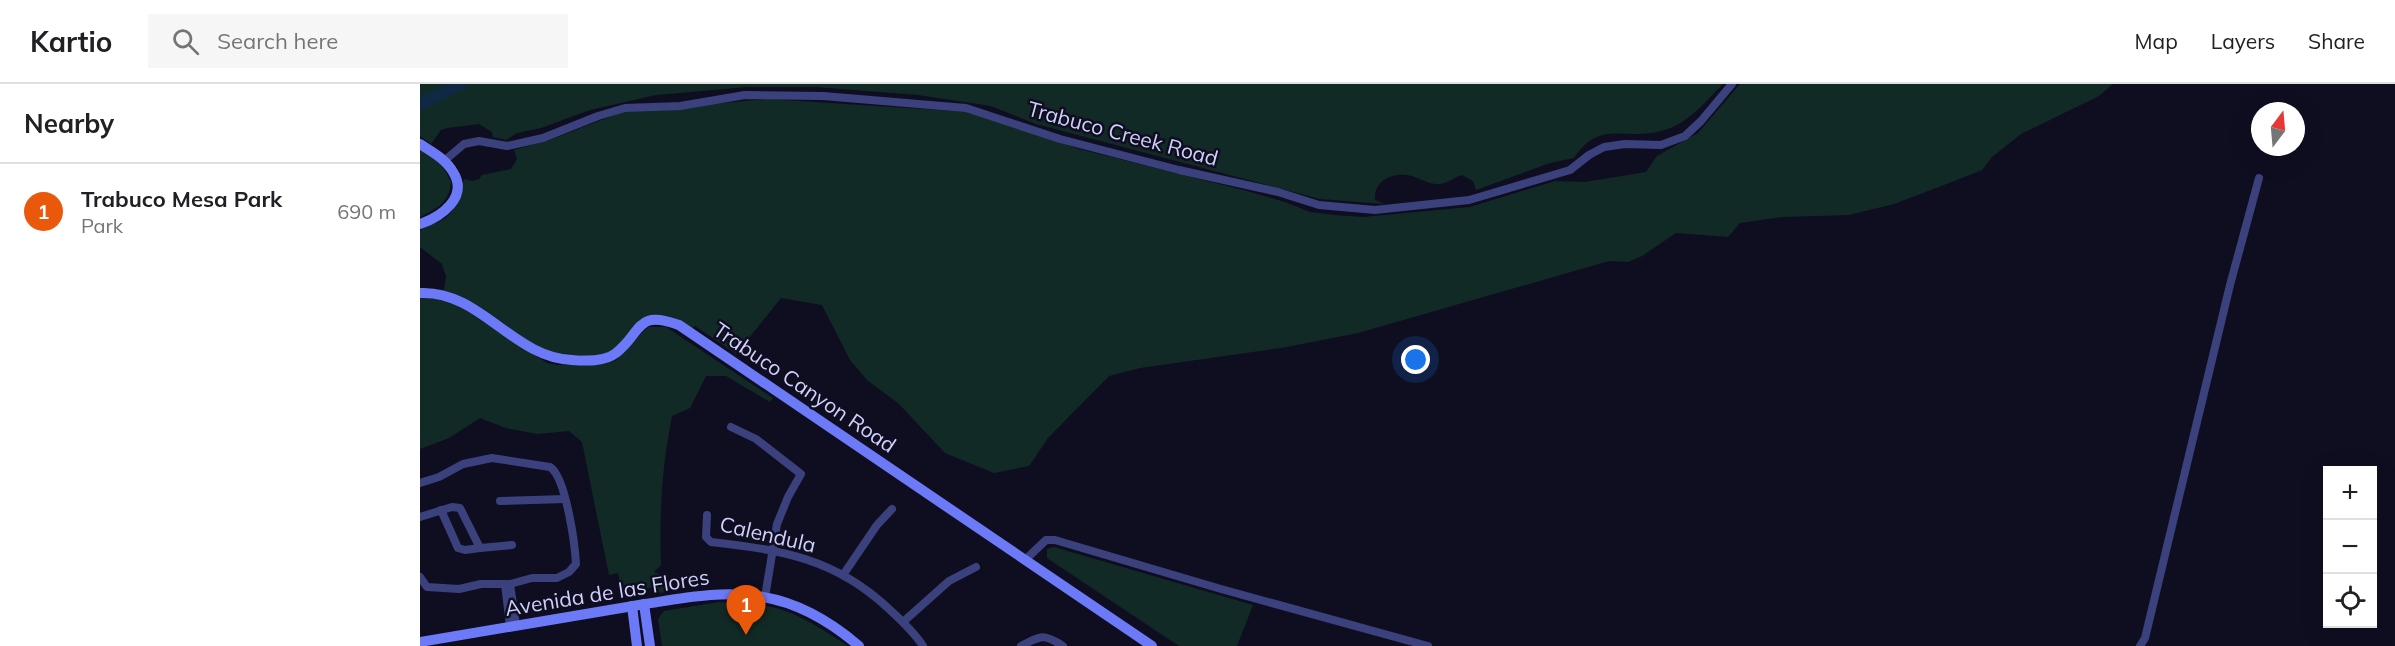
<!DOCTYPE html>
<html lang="en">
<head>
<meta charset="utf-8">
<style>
  :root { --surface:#fff; --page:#f6f6f6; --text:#202124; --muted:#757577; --line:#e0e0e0; --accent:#ea580c }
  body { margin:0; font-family:Mulish,sans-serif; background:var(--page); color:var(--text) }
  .controls { position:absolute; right:18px; bottom:18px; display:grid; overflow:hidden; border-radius:0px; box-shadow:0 6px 24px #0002 }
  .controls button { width:54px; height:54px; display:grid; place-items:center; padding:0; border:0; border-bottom:2px solid var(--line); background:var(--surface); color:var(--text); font:30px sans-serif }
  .compass { position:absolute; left:1831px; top:18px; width:54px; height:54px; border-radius:50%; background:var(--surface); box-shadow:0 6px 24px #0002; rotate:16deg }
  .you { position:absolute; left:996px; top:276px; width:21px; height:21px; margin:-15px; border:4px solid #fff; border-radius:50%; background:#1a73e8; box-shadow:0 0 0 9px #1a73e833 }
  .badge { display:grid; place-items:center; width:39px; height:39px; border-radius:50%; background:var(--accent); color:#fff; font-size:20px; font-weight:700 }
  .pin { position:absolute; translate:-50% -50px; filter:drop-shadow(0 2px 3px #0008) }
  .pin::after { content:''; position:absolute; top:32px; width:21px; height:18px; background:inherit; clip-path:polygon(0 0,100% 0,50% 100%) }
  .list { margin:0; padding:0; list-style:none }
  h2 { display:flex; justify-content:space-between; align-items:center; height:78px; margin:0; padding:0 24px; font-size:26px }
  h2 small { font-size:20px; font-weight:400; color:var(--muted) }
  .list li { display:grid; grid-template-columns:39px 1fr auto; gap:18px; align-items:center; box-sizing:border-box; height:96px; padding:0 24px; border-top:2px solid var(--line) }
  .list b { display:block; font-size:22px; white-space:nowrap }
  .list p { margin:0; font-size:20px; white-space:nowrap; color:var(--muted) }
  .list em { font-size:20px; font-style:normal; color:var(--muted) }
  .icon { flex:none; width:33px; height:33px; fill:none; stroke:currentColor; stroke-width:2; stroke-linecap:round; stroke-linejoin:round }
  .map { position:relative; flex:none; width:1975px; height:562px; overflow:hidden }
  header { display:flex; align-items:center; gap:36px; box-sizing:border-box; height:84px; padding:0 30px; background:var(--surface); border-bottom:2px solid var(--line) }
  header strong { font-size:28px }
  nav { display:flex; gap:33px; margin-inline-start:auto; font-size:21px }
  .search { width:420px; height:54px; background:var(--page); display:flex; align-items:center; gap:15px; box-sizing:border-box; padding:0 21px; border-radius:0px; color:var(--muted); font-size:22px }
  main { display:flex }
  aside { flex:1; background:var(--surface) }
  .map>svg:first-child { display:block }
</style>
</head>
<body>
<header>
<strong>Kartio</strong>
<div class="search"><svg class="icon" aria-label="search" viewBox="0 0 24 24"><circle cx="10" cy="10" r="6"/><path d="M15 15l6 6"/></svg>Search here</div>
<nav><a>Map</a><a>Layers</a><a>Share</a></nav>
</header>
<main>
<aside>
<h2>Nearby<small></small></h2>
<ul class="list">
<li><span class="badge">1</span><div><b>Trabuco Mesa Park</b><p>Park</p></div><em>690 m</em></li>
</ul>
</aside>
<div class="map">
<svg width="1975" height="562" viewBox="0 0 1975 562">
  <rect width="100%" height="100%" fill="#0f0e21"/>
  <g fill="#122a26">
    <path d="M0,0H1303C1285,18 1267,41 1241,47C1204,57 1180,35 1154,74L1130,79L1056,106L1053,97L1042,91C1035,93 1027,99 1020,100C1009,101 1002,95 992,92C974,87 953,96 955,116L965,120L900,115L616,40L571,22L498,11L396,3H327L236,11L170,26L121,44L97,49L86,56L73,53L72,48L59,40L27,44L21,46L11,60L0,52Z"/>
    <path d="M1320,0H1693L1679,12L1601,50L1572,73L1562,86L1524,101L1474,120L1429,131L1361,133L1320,139L1308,153L1256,149L1222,172L1208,178L1189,177L938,249L861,264L720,284L689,292L628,354L609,382L574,389L525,369L478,319L448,297L430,276L402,221L361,214L316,270L275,242L271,245L227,232C211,240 207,260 191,268C181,272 170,272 159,271C146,271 130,271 118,265C85,247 59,220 24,206L26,192L22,180L0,163V147C7,141 14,140 22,136C39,126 38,112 44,95L53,97L59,95L62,91L91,85L97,75L94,66L133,55L202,28L347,15L550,28L659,65L827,107L865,118L890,128L914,131L943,133L1050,123L1135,97L1165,98L1226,88L1237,72L1278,49Z"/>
    <path d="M0,65L21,79L31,98C30,118 16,125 0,133Z"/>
    <path d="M8,213L36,220L127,279L139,281L175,280L195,277L228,243H246L353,314L350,318L306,292H286L270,324L252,332C242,382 239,430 241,481L234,488L246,493L254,506L240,509L232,503L202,509L198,489L189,491L162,358L149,347L117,350L86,344L60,334L29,354L0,365V214Z"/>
    <polygon points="634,463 833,521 817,562 759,562 627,474 627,465"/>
    <path d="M299,518C320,520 345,519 365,527C388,535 408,549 428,562H242L238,535L244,527Z"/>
  </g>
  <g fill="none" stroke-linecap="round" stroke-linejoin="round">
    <polyline stroke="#0f2944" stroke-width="12" points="0,20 41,0"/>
    <g stroke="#3b417d" stroke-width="8">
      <polyline points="24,77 44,60 59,57 87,62 123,54 178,32 205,24 260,22 325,11 403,12 546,24 640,55 759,86 858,108 899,121 955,126 1049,116 1150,86 1169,71 1184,63 1205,60 1241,61 1265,52 1281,37 1312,0"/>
      <polyline points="311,343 336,355 381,390 368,413 357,440 345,513"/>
      <path d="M0,399L19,393L43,380L72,374L130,383C146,393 155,461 156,480L149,488L137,494H112L90,500H61L39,505L7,503L0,493"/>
      <polyline points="80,417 145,415"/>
      <polyline points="21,426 38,464 45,466 60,464"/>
      <path d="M287,431L286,453L291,458C361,466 415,474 469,525C481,536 494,548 503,562"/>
      <polyline points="0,433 32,423 40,424 60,464 92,461"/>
      <polyline points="605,476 626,456 635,456 801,505 1008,562"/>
      <polyline points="423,491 457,441 472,425"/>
      <polyline points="85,500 90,542"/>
      <polyline points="90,500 96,541"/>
      <polyline points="483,538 529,497 556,483"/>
      <path d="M601,562C621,552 623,549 643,562"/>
      <polyline points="1720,562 1725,554 1810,201 1839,94"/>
    </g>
    <g stroke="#6c7af8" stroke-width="10">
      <path d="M0,60C12,68 26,75 33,88C49,113 21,133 0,140"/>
      <path d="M0,209C60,206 93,274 152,276C165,277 185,278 196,269C223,248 215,225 259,241L732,562"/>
      <polyline points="224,520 230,562"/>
      <polyline points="212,522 217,562"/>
      <path d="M0,558C75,545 150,532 225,520C264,514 303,506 343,513C379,519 411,538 439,562"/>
    </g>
  </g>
  <g text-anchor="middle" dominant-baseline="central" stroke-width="5" stroke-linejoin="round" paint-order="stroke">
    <g font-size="21" fill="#d0d0fd" stroke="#0f0e21">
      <text transform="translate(703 49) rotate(15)">Trabuco Creek Road</text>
      <text transform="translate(385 303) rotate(34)">Trabuco Canyon Road</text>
      <text transform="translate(348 450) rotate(13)">Calendula</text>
      <text transform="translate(187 508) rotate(-9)">Avenida de las Flores</text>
    </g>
  </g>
</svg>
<div class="controls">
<button>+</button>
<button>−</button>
<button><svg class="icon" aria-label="locate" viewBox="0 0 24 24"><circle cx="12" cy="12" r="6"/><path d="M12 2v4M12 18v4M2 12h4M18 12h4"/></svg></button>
</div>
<svg class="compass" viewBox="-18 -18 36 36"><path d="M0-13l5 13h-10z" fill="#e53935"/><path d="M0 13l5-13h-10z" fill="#757577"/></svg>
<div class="you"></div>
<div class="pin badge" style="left:326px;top:551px">1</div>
</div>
</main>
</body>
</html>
